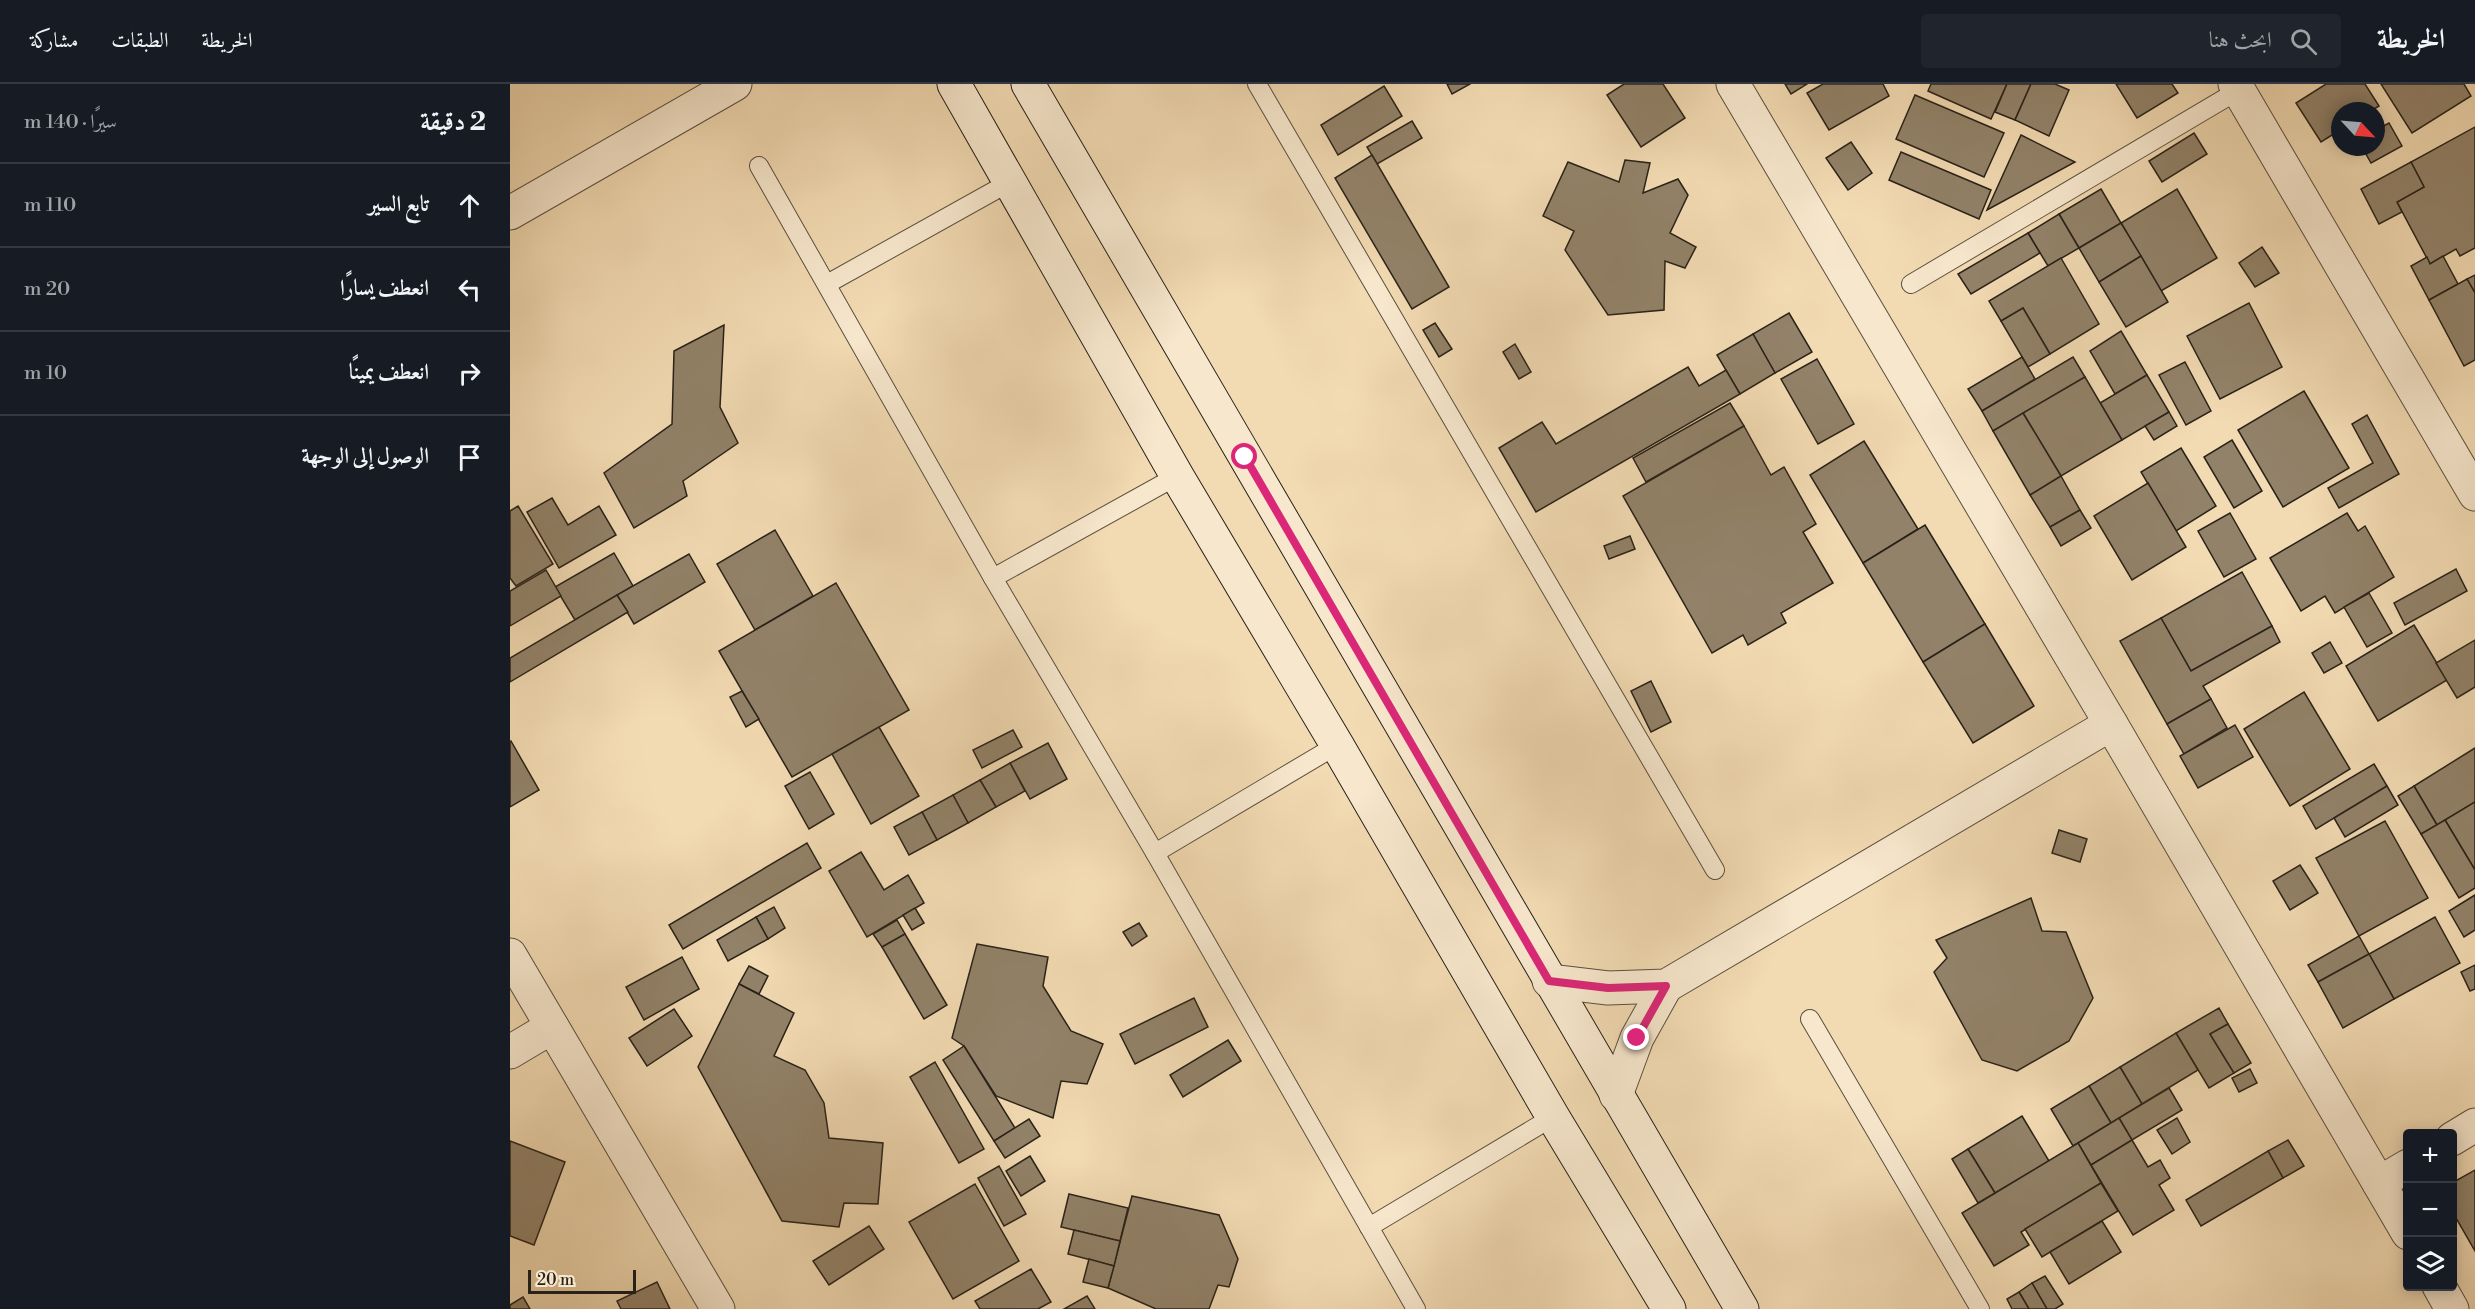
<!DOCTYPE html>
<html lang="ar">
<head>
<meta charset="utf-8">
<style>
  :root { --surface:#171b24; --page:#20242c; --text:#f1f3f6; --muted:#9ea1a6; --line:#363941 }
  body { margin:0; font-family:"Libre Bodoni",Amiri,serif; background:var(--page); color:var(--text); direction:rtl }
  .controls { position:absolute; right:18px; bottom:18px; display:grid; overflow:hidden; border-radius:6px; box-shadow:0 3px 15px #0003 }
  .controls button { width:54px; height:54px; display:grid; place-items:center; padding:0; border:0; border-bottom:2px solid var(--line); background:var(--surface); color:var(--text); font:30px sans-serif }
  .compass { position:absolute; left:1821px; top:18px; width:54px; height:54px; border-radius:50%; background:var(--surface); box-shadow:0 3px 15px #0003; rotate:116deg }
  .scale { position:absolute; left:18px; bottom:15px; width:108px; box-sizing:border-box; padding-left:6px; border:3px solid #292219; border-top:0; font-size:16px; line-height:21px; white-space:nowrap; color:#292219; -webkit-text-stroke:4px #f7e7cd; paint-order:stroke }
  .stop { position:absolute; width:18px; height:18px; margin:-14px; border:4px solid #db2777; border-radius:50%; background:#fff }
  .stop.end { background:#db2777; border-color:#fff; box-shadow:0 2px 6px #0008 }
  .list { margin:0; padding:0; list-style:none }
  h2 { display:flex; justify-content:space-between; align-items:center; height:78px; margin:0; padding:0 24px; font-size:26px }
  h2 small { font-size:20px; font-weight:400; color:var(--muted) }
  .list li { display:grid; grid-template-columns:39px 1fr auto; gap:18px; align-items:center; box-sizing:border-box; height:84px; padding:0 24px; border-top:2px solid var(--line) }
  .list b { display:block; font-size:22px; white-space:nowrap }
  .list em { font-size:20px; font-style:normal; color:var(--muted) }
  .icon { flex:none; width:33px; height:33px; fill:none; stroke:currentColor; stroke-width:2; stroke-linecap:round; stroke-linejoin:round }
  .map { position:relative; flex:none; width:1965px; height:1225px; overflow:hidden; direction:ltr }
  header { display:flex; align-items:center; gap:36px; box-sizing:border-box; height:84px; padding:0 30px; background:var(--surface); border-bottom:2px solid var(--line) }
  header strong { font-size:28px }
  nav { display:flex; gap:33px; margin-inline-start:auto; font-size:21px }
  .search { width:420px; height:54px; background:var(--page); display:flex; align-items:center; gap:15px; box-sizing:border-box; padding:0 21px; border-radius:6px; color:var(--muted); font-size:22px }
  main { display:flex }
  aside { flex:1; background:var(--surface) }
  .map>svg:first-child { display:block }
</style>
</head>
<body>
<header>
<strong>الخريطة</strong>
<div class="search"><svg class="icon" aria-label="search" viewBox="0 0 24 24"><circle cx="10" cy="10" r="6"/><path d="M15 15l6 6"/></svg>ابحث هنا</div>
<nav><a>الخريطة</a><a>الطبقات</a><a>مشاركة</a></nav>
</header>
<main>
<div class="map">
<svg width="1965" height="1225" viewBox="0 0 1965 1225">
  <rect width="100%" height="100%" fill="#f2dab2"/>
  <filter id="stains"><feTurbulence type="fractalNoise" baseFrequency=".00333" numOctaves="4"/><feColorMatrix values="0 0 0 0 .2 0 0 0 0 .09 0 0 0 0 .02 0 0 0 .5 -.17"/></filter>
  <radialGradient id="worn" r=".72"><stop offset=".6" stop-color="#630" stop-opacity="0"/><stop offset="1" stop-color="#630" stop-opacity=".3"/></radialGradient>
  <g fill="#928269" stroke="#292219" stroke-width="1.5">
    <polygon points="937,0 960,0 942,10"/>
    <polygon points="1114,0 1153,0 1175,34 1131,63 1097,11"/>
    <polygon points="1275,0 1297,0 1281,10"/>
    <polygon points="1313,0 1373,0 1379,12 1319,46 1297,9"/>
    <polygon points="1421,0 1497,0 1481,35 1418,7"/>
    <polygon points="1497,0 1521,0 1505,36 1485,28"/>
    <polygon points="1521,0 1545,0 1559,6 1539,52 1505,36"/>
    <polygon points="1606,0 1662,0 1668,9 1627,34"/>
    <polygon points="1816,0 1855,0 1869,22 1861,27 1830,27 1830,46 1811,58 1786,19"/>
    <polygon points="1871,0 1954,0 1961,12 1902,49"/>
    <polygon points="874,2 892,32 828,71 811,41"/>
    <polygon points="1405,11 1494,49 1474,93 1386,55"/>
    <polygon points="902,37 912,54 867,80 857,63"/>
    <polygon points="1879,39 1892,62 1861,79 1852,63 1866,63 1866,46"/>
    <polygon points="1965,43 1965,164 1950,172 1946,165 1920,180 1887,118 1914,103 1901,78"/>
    <polygon points="1684,49 1697,70 1652,98 1639,77"/>
    <polygon points="1511,51 1565,78 1477,126"/>
    <polygon points="1341,58 1362,89 1338,106 1316,74"/>
    <polygon points="1391,68 1481,106 1469,135 1379,96"/>
    <polygon points="862,71 939,203 902,225 825,94"/>
    <polygon points="1115,76 1140,79 1133,109 1168,95 1178,111 1160,149 1186,163 1175,184 1155,177 1154,226 1098,231 1055,166 1064,147 1033,132 1058,78 1109,98"/>
    <polygon points="1901,78 1914,103 1887,118 1892,128 1869,140 1851,105"/>
    <polygon points="1591,105 1611,139 1569,164 1549,130"/>
    <polygon points="1667,105 1707,174 1651,207 1611,139"/>
    <polygon points="1549,130 1569,164 1538,182 1518,149"/>
    <polygon points="1611,139 1631,172 1589,198 1569,164"/>
    <polygon points="1518,149 1530,169 1461,210 1448,190"/>
    <polygon points="1752,163 1769,189 1745,203 1729,179"/>
    <polygon points="1631,172 1658,218 1616,243 1589,198"/>
    <polygon points="1933,172 1948,200 1919,216 1901,182 1917,173 1920,180"/>
    <polygon points="1551,174 1589,240 1540,270 1513,224 1491,237 1479,217"/>
    <polygon points="1965,191 1965,209 1957,195"/>
    <polygon points="1957,195 1965,209 1965,276 1954,282 1919,216"/>
    <polygon points="1739,219 1772,283 1710,315 1677,252"/>
    <polygon points="1513,224 1540,270 1518,283 1491,237"/>
    <polygon points="1279,229 1302,268 1265,289 1243,250"/>
    <polygon points="925,239 942,265 929,273 913,246"/>
    <polygon points="214,241 210,323 228,359 173,397 177,412 124,444 94,389 162,340 164,267"/>
    <polygon points="1611,247 1637,291 1605,310 1580,267"/>
    <polygon points="1243,250 1265,289 1230,310 1207,271"/>
    <polygon points="1005,260 1021,288 1009,295 993,268"/>
    <polygon points="1512,273 1525,295 1472,327 1458,305"/>
    <polygon points="1563,273 1575,293 1483,347 1472,327"/>
    <polygon points="1307,275 1344,340 1308,360 1271,295"/>
    <polygon points="1675,278 1701,327 1676,341 1649,291"/>
    <polygon points="1178,283 1189,302 1216,286 1230,310 1026,428 989,364 1032,338 1046,360"/>
    <polygon points="1637,291 1659,328 1612,356 1590,319"/>
    <polygon points="1575,293 1612,356 1551,392 1513,329"/>
    <polygon points="1794,307 1839,384 1773,423 1728,346"/>
    <polygon points="1220,319 1234,342 1136,398 1123,374"/>
    <polygon points="1659,328 1667,342 1644,356 1635,342"/>
    <polygon points="1513,329 1551,392 1520,411 1483,347"/>
    <polygon points="1857,331 1889,390 1829,424 1818,404 1863,379 1842,340"/>
    <polygon points="1234,342 1261,391 1274,383 1306,440 1293,448 1323,499 1271,529 1276,539 1238,561 1233,551 1202,569 1113,412"/>
    <polygon points="1722,356 1752,407 1724,424 1694,373"/>
    <polygon points="1354,357 1408,445 1353,479 1300,391"/>
    <polygon points="1671,364 1706,422 1666,447 1631,388"/>
    <polygon points="1551,392 1570,426 1540,443 1520,411"/>
    <polygon points="1638,399 1676,463 1622,496 1584,432"/>
    <polygon points="42,414 58,441 89,422 106,451 49,484 17,428"/>
    <polygon points="8,422 43,480 6,502 0,494 0,427"/>
    <polygon points="1570,426 1581,444 1551,462 1540,443"/>
    <polygon points="1720,429 1746,475 1714,493 1688,447"/>
    <polygon points="1837,429 1848,447 1855,442 1884,493 1825,529 1815,512 1791,527 1760,474"/>
    <polygon points="1415,441 1475,540 1413,578 1353,479"/>
    <polygon points="265,446 303,512 245,546 207,480"/>
    <polygon points="1120,452 1125,465 1099,475 1094,462"/>
    <polygon points="104,469 123,502 65,536 45,503"/>
    <polygon points="179,470 195,498 124,540 107,511"/>
    <polygon points="1946,485 1957,507 1895,541 1884,519"/>
    <polygon points="36,486 51,512 0,542 0,507"/>
    <polygon points="1732,488 1762,542 1681,587 1651,534"/>
    <polygon points="326,499 399,626 282,693 209,567"/>
    <polygon points="1859,509 1882,549 1857,563 1834,523"/>
    <polygon points="107,511 118,528 0,598 0,574"/>
    <polygon points="1651,534 1681,587 1762,542 1770,558 1693,602 1701,615 1657,640 1610,557"/>
    <polygon points="1475,540 1524,622 1463,659 1413,578"/>
    <polygon points="1904,541 1937,596 1868,637 1836,582"/>
    <polygon points="1965,556 1965,603 1947,614 1926,579"/>
    <polygon points="1820,558 1832,579 1814,589 1802,569"/>
    <polygon points="1141,597 1161,638 1141,648 1121,607"/>
    <polygon points="232,607 249,635 236,643 220,613"/>
    <polygon points="1794,608 1840,685 1780,722 1734,645"/>
    <polygon points="1701,615 1717,644 1674,670 1657,640"/>
    <polygon points="1725,641 1743,673 1688,704 1670,672"/>
    <polygon points="369,643 409,712 361,740 322,670"/>
    <polygon points="503,646 512,663 472,684 463,666"/>
    <polygon points="1,657 29,706 0,723 0,658"/>
    <polygon points="538,659 557,695 520,715 500,679"/>
    <polygon points="1965,664 1965,718 1927,741 1904,702"/>
    <polygon points="500,679 515,707 486,723 470,696"/>
    <polygon points="1864,680 1877,702 1806,745 1793,722"/>
    <polygon points="300,688 324,730 299,745 275,702"/>
    <polygon points="470,696 486,723 458,739 443,711"/>
    <polygon points="1877,702 1888,721 1835,753 1824,734"/>
    <polygon points="1904,702 1927,741 1911,750 1888,712"/>
    <polygon points="443,711 458,739 427,756 412,728"/>
    <polygon points="1965,718 1965,786 1935,736"/>
    <polygon points="412,728 427,756 399,771 384,743"/>
    <polygon points="1935,736 1965,786 1965,804 1949,814 1911,750"/>
    <polygon points="1875,737 1918,814 1849,852 1806,774"/>
    <polygon points="1549,746 1577,755 1570,778 1542,769"/>
    <polygon points="297,759 311,784 173,865 159,841"/>
    <polygon points="351,768 374,806 398,791 414,819 357,853 319,787"/>
    <polygon points="1790,781 1808,809 1780,826 1763,797"/>
    <polygon points="1965,811 1965,846 1954,853 1939,827"/>
    <polygon points="1521,814 1532,847 1556,848 1583,914 1559,957 1507,987 1472,976 1424,888 1437,874 1426,856"/>
    <polygon points="264,823 275,844 258,855 246,833"/>
    <polygon points="405,824 414,839 402,846 393,831"/>
    <polygon points="246,833 258,855 218,877 207,856"/>
    <polygon points="1925,833 1950,879 1884,915 1859,870"/>
    <polygon points="387,836 395,850 372,863 363,850"/>
    <polygon points="629,839 637,852 622,862 613,848"/>
    <polygon points="395,850 437,921 414,935 372,863"/>
    <polygon points="1849,852 1859,870 1808,898 1798,881"/>
    <polygon points="467,860 538,873 533,902 561,947 593,960 577,1000 551,997 543,1034 486,1012 454,962 442,954"/>
    <polygon points="1859,870 1884,915 1833,944 1808,898"/>
    <polygon points="172,873 189,905 134,936 116,903"/>
    <polygon points="1965,881 1965,905 1960,907 1951,888"/>
    <polygon points="239,882 258,892 249,910 229,900"/>
    <polygon points="229,900 284,929 264,972 295,986 314,1019 319,1054 373,1059 368,1120 334,1119 329,1143 272,1137 188,983"/>
    <polygon points="684,914 698,943 625,980 610,950"/>
    <polygon points="1709,924 1718,940 1700,950 1724,989 1699,1004 1666,949"/>
    <polygon points="164,925 182,952 137,982 119,954"/>
    <polygon points="1718,940 1741,979 1724,989 1700,950"/>
    <polygon points="1666,949 1688,986 1632,1020 1610,983"/>
    <polygon points="718,956 731,977 673,1013 660,991"/>
    <polygon points="454,962 505,1044 484,1057 433,976"/>
    <polygon points="425,978 474,1065 449,1079 400,993"/>
    <polygon points="1610,983 1632,1020 1601,1039 1579,1002"/>
    <polygon points="1740,985 1747,999 1729,1008 1722,994"/>
    <polygon points="1579,1002 1601,1039 1563,1062 1541,1025"/>
    <polygon points="1659,1004 1672,1026 1622,1056 1609,1034"/>
    <polygon points="1512,1032 1539,1077 1485,1109 1458,1065"/>
    <polygon points="1609,1034 1622,1056 1581,1081 1568,1059"/>
    <polygon points="1667,1034 1680,1058 1662,1070 1647,1046"/>
    <polygon points="519,1035 530,1052 495,1074 484,1057"/>
    <polygon points="1622,1056 1638,1083 1650,1076 1660,1094 1649,1101 1664,1126 1623,1151 1581,1081"/>
    <polygon points="1778,1056 1794,1082 1773,1094 1758,1067"/>
    <polygon points="0,1057 55,1078 24,1161 0,1152"/>
    <polygon points="1568,1059 1591,1099 1511,1148 1519,1161 1484,1182 1452,1129"/>
    <polygon points="1458,1065 1485,1109 1468,1119 1442,1075"/>
    <polygon points="1758,1067 1773,1094 1691,1142 1676,1116"/>
    <polygon points="520,1072 535,1097 511,1112 496,1087"/>
    <polygon points="489,1082 516,1130 494,1142 468,1094"/>
    <polygon points="1965,1086 1965,1167 1942,1127 1942,1099"/>
    <polygon points="1591,1099 1608,1127 1532,1173 1515,1145"/>
    <polygon points="465,1100 509,1177 443,1215 399,1138"/>
    <polygon points="559,1110 618,1124 610,1157 551,1143"/>
    <polygon points="622,1112 709,1131 728,1175 719,1203 708,1201 699,1225 646,1225 598,1204"/>
    <polygon points="1592,1137 1611,1168 1559,1200 1540,1168"/>
    <polygon points="359,1142 374,1165 319,1201 303,1177"/>
    <polygon points="564,1146 610,1157 604,1182 558,1170"/>
    <polygon points="579,1175 604,1182 598,1204 573,1198"/>
    <polygon points="521,1185 541,1218 528,1225 470,1225 465,1217"/>
    <polygon points="1535,1192 1553,1220 1545,1225 1537,1225 1522,1199"/>
    <polygon points="147,1198 160,1225 111,1225 107,1217"/>
    <polygon points="1522,1199 1537,1225 1519,1225 1509,1208"/>
    <polygon points="1509,1208 1519,1225 1502,1225 1497,1215"/>
    <polygon points="577,1212 585,1225 554,1225"/>
    <polygon points="13,1213 20,1225 0,1225 0,1221"/>
  </g>
  <g fill="none" stroke-linecap="round" stroke-linejoin="round">
    <defs>
      <g id="service">
        <polyline points="747,0 1205,786"/>
        <polyline points="249,82 483,494 645,769 906,1225"/>
        <polyline points="317,200 500,98"/>
        <polyline points="1401,200 1729,6"/>
        <polyline points="483,494 667,392"/>
        <polyline points="645,769 827,661"/>
        <polyline points="1300,935 1470,1225"/>
        <polyline points="859,1143 1043,1033"/>
      </g>
      <g id="minor">
        <polyline points="1223,0 1601,640 1898,1149"/>
        <polyline points="1725,0 1965,410"/>
        <polyline points="0,129 225,0"/>
        <polyline points="0,871 208,1225"/>
        <polyline points="1039,897 1098,904 1156,902 1601,640"/>
        <polyline points="0,968 42,943"/>
        <polyline points="1106,1011 1127,954 1156,902"/>
        <polyline points="1942,1055 1965,1041"/>
        <polyline points="1869,1099 1898,1082"/>
        <polyline points="1929,1202 1942,1225"/>
      </g>
      <g id="secondary">
        <polyline points="444,0 667,392 827,661 1043,1033 1159,1225"/>
        <polyline points="518,0 1232,1225"/>
      </g>
    </defs>
    <use href="#service" stroke="#5b503f" stroke-width="20"/>
    <use href="#minor" stroke="#5b503f" stroke-width="35"/>
    <use href="#secondary" stroke="#292219" stroke-width="35"/>
    <use href="#service" stroke="#f7e7cd" stroke-width="18"/>
    <use href="#minor" stroke="#f7e7cd" stroke-width="33"/>
    <use href="#secondary" stroke="#f7e7cd" stroke-width="33"/>
  </g>
  <g fill="none" stroke-linecap="round" stroke-linejoin="round">
    <polyline stroke="#db2777" stroke-width="8" points="735,373 1039,897 1098,904 1156,902 1127,954"/>
  </g>
  <rect width="100%" height="100%" filter="url(#stains)"/>
  <rect width="100%" height="100%" fill="url(#worn)"/>
</svg>
<div class="controls">
<button>+</button>
<button>−</button>
<button><svg class="icon" aria-label="layers" viewBox="0 0 24 24"><path d="M12 4l9 5-9 5-9-5zM3 14l9 5 9-5"/></svg></button>
</div>
<svg class="compass" viewBox="-18 -18 36 36"><path d="M0-13l5 13h-10z" fill="#e53935"/><path d="M0 13l5-13h-10z" fill="#9ea1a6"/></svg>
<div class="scale">20 m</div>
<div class="stop" style="left:735px;top:373px"></div>
<div class="stop end" style="left:1127px;top:954px"></div>
</div>
<aside>
<h2>2 دقيقة<small>سيرًا · 140 m</small></h2>
<ul class="list">
<li><svg class="icon" aria-label="ahead" viewBox="0 0 24 24"><path d="M12 20V5M6 11l6-6 6 6"/></svg><div><b>تابع السير</b></div><em>110 m</em></li>
<li><svg class="icon" aria-label="left" viewBox="0 0 24 24"><path d="M17 20v-9H6M10 6l-5 5 5 5"/></svg><div><b>انعطف يسارًا</b></div><em>20 m</em></li>
<li><svg class="icon" aria-label="right" viewBox="0 0 24 24"><path d="M7 20v-9h11M14 6l5 5-5 5"/></svg><div><b>انعطف يمينًا</b></div><em>10 m</em></li>
<li><svg class="icon" aria-label="arrive" viewBox="0 0 24 24"><path d="M6 21V4h12l-3 4 3 4H6"/></svg><div><b>الوصول إلى الوجهة</b></div></li>
</ul>
</aside>
</main>
</body>
</html>
